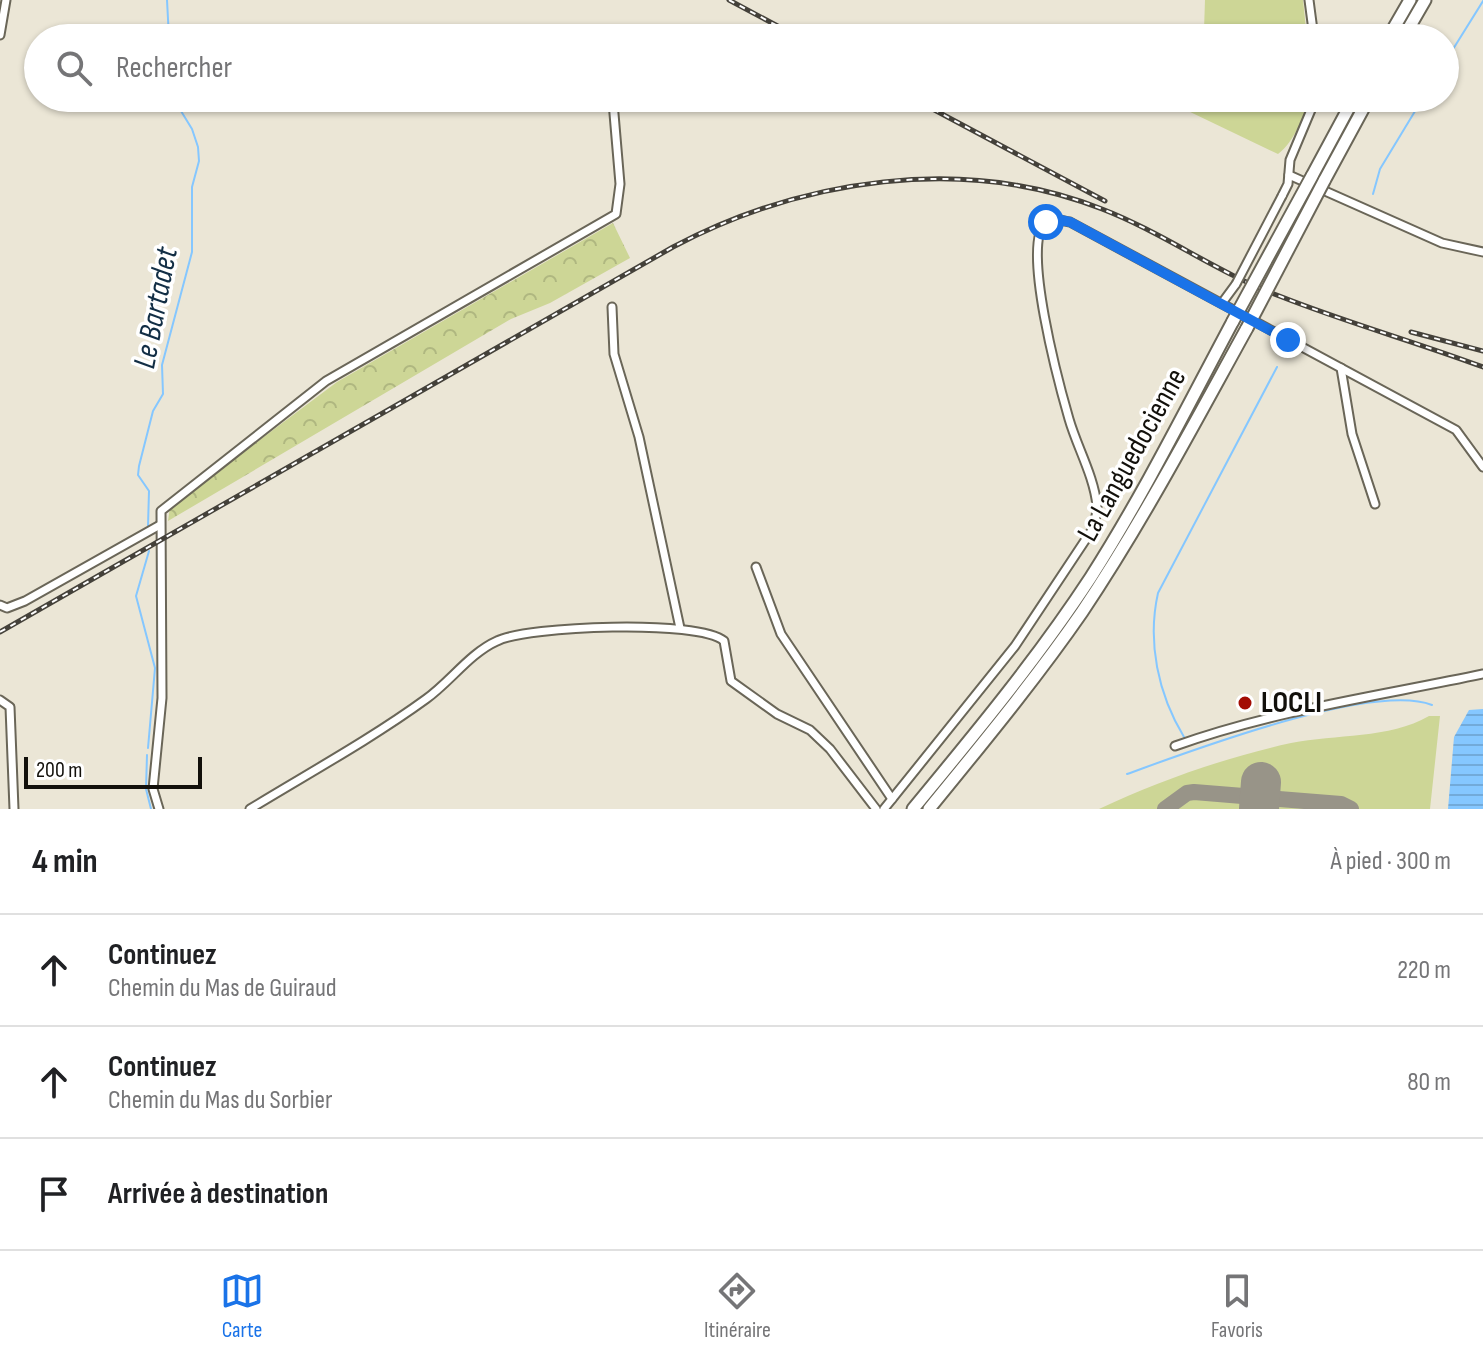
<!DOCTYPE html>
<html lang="fr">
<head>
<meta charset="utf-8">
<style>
  :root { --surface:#fff; --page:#f2f2f2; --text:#202124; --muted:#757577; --line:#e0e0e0; --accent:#1a73e8 }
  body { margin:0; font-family:"Sofia Sans Condensed",sans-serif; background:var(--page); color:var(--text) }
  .scale { position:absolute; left:24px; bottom:20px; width:178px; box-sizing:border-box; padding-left:8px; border:4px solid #12100b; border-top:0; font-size:22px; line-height:28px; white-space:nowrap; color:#12100b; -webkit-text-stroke:6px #fff; paint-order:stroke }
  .stop { position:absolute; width:24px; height:24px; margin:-18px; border:6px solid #1a73e8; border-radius:50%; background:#fff }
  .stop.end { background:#1a73e8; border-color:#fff; box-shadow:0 2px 8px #0008 }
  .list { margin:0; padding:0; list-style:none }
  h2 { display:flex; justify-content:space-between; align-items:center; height:104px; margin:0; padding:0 32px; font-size:34px }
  h2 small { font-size:26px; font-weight:400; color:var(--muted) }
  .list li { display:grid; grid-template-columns:52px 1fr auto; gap:24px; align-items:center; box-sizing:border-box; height:112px; padding:0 32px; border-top:2px solid var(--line) }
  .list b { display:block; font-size:30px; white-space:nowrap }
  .list p { margin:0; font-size:26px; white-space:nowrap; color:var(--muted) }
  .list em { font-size:26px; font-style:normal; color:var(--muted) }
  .icon { flex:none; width:44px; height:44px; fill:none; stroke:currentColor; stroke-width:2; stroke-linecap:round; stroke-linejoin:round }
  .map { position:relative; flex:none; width:1483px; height:809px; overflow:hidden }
  .search { position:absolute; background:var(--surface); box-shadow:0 2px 6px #0004; left:24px; right:24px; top:24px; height:88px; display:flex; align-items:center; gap:20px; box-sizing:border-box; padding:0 28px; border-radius:44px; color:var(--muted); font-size:30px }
  .sheet { height:440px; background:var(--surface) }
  nav { display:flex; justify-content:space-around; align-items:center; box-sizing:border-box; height:112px; border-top:2px solid var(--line); background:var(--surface); font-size:22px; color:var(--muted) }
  nav a { display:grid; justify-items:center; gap:4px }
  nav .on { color:var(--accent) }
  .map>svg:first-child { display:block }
</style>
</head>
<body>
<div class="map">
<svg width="1483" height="809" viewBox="0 0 1483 809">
  <defs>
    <pattern id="forest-crowns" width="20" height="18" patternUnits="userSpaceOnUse" patternTransform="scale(2)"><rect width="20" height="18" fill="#cdd696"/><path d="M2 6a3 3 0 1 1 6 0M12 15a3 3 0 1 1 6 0" fill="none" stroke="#afb780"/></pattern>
    <pattern id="water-rules" width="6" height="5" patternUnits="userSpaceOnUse" patternTransform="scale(2)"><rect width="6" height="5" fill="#85c7ff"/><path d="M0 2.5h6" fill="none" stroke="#72aad9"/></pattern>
  </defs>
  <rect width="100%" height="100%" fill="#ebe6d6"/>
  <g fill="#cdd696">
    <polygon points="1205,0 1303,0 1306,29 1204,30"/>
    <path d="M1161,98H1310C1303,117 1295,141 1278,154Z"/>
    <path d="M1429,716H1440L1430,809H1099C1158,781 1227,757 1291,743C1336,734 1389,739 1429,716Z"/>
  </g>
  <polygon fill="url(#forest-crowns)" points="613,223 630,258 550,303 511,319 168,521 170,507 337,382"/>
  <polygon fill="url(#water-rules)" points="1483,709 1483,809 1448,809 1454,737 1469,710"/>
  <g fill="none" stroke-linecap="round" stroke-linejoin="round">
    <g stroke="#85c7ff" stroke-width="2">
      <polyline points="167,0 169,38"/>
      <polyline points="1445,62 1483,1"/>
      <polyline points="1373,194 1380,169 1423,98"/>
      <polyline points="148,526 149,491 138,475 139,466 153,411 163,394 162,365 192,252 192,187 199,161 198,147 192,129 173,98"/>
      <path d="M1184,737C1158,694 1147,642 1158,593L1277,367"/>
      <polyline points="148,748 155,668 136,596 149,551"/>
      <polyline points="147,755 146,789 151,809"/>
      <path d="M1127,774C1191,751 1372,682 1432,705"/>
    </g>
    <polyline stroke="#989488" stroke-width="16" points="1165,809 1187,793 1194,792 1341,804 1351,809"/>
    <polyline stroke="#989488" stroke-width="40" points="1259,809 1261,782"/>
    <defs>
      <g id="minor">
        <polyline points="1309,0 1314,38"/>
        <polyline points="0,35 6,0"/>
        <polyline points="1289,175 1442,243 1483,252"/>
        <polyline points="1282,196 1288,184 1290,160 1316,98"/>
        <polyline points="1222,303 1236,284"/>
        <polyline points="612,307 614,354 639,437 680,628"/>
        <polyline points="1341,368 1352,434 1375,504"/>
        <polyline points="756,567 781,634 892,799"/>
        <polyline points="0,605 7,608 25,601 160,525"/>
        <polyline points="0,700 10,707 14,809"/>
        <path d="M1175,746C1276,710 1379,696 1483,674"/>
        <polyline points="159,809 153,789 162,698 161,511 326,381 616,214 620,184 613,102"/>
        <path d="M250,809C309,773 371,739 426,699C450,682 470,653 497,641C527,626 699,619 724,641L731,681L777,714L810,730L830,749L876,809"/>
        <path d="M884,809L1015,646L1092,530C1095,522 1097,514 1097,506C1094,476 1077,447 1069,419C1060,388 1020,242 1046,222C1053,217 1062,221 1070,222L1456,430L1483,467"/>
      </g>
      <g id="highway">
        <polyline points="1388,38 1410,0"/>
        <polyline points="1403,38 1425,0"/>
        <polyline points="1312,176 1354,98"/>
        <polyline points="1324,181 1369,98"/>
        <path d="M913,809C975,734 1038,658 1091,577C1144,494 1187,407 1233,321"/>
        <path d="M929,809C981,745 1035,680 1082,612C1143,521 1194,424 1247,328"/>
      </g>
    </defs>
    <use href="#minor" stroke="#6a6658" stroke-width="11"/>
    <use href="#highway" stroke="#6a6658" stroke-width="15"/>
    <use href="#minor" stroke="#fff" stroke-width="7"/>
    <use href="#highway" stroke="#fff" stroke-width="11"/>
    <defs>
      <g id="rail">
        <polyline points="729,0 800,38"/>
        <polyline points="912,98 1105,201"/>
        <polyline points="1411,332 1483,351"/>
        <path d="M0,632L673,247C802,179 963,154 1102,209C1164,233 1219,274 1282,297C1348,323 1416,342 1483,367"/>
      </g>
    </defs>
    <use href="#rail" stroke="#44413a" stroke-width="5"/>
    <use href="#rail" stroke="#fff" stroke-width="2" stroke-dasharray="6" stroke-linecap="butt"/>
    <defs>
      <polyline id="minor-bridge" points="1236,284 1282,196"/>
      <g id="highway-bridge">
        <polyline points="1233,321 1312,176"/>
        <polyline points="1247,328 1324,181"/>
      </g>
    </defs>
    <use href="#minor-bridge" stroke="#6a6658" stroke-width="11" stroke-linecap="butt"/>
    <use href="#highway-bridge" stroke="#6a6658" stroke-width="15" stroke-linecap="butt"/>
    <use href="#minor-bridge" stroke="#fff" stroke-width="7"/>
    <use href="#highway-bridge" stroke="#fff" stroke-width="11"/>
  </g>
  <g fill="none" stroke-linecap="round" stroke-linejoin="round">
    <polyline stroke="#1a73e8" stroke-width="10" points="1046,222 1056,219 1070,222 1288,340"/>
  </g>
  <circle fill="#a30c03" stroke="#fff" stroke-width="3" cx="1245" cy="703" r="8"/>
  <g text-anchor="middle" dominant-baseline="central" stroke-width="7" stroke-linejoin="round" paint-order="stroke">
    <g font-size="30" fill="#12100b" stroke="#fff">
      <text transform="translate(1132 455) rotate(-61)">La Languedocienne</text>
    </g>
    <g font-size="30" font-weight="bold" fill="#12100b" stroke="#fff" text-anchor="start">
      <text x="1261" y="703">LOCLI</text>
    </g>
    <g font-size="32" font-style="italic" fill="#122e45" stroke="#fff">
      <text transform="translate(156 308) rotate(-79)">Le Bartadet</text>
    </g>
  </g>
</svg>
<div class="scale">200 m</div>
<div class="stop" style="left:1046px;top:222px"></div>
<div class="stop end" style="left:1288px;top:340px"></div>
<div class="search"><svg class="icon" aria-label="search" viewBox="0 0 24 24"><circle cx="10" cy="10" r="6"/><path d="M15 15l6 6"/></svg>Rechercher</div>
</div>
<section class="sheet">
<h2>4 min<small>À pied · 300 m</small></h2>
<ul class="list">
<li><svg class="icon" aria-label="ahead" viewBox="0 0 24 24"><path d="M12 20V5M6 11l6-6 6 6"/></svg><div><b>Continuez</b><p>Chemin du Mas de Guiraud</p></div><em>220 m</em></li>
<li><svg class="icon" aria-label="ahead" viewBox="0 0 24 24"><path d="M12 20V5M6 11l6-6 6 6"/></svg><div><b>Continuez</b><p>Chemin du Mas du Sorbier</p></div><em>80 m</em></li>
<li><svg class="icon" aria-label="arrive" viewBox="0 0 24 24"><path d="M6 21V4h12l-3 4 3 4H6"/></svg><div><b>Arrivée à destination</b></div></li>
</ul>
</section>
<nav>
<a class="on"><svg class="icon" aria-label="map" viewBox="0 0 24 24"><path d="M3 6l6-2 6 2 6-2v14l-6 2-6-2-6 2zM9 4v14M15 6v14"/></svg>Carte</a>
<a><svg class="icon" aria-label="directions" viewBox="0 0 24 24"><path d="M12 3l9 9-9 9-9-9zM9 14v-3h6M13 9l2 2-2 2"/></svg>Itinéraire</a>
<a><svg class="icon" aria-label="saved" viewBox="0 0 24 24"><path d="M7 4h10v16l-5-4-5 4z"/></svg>Favoris</a>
</nav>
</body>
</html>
